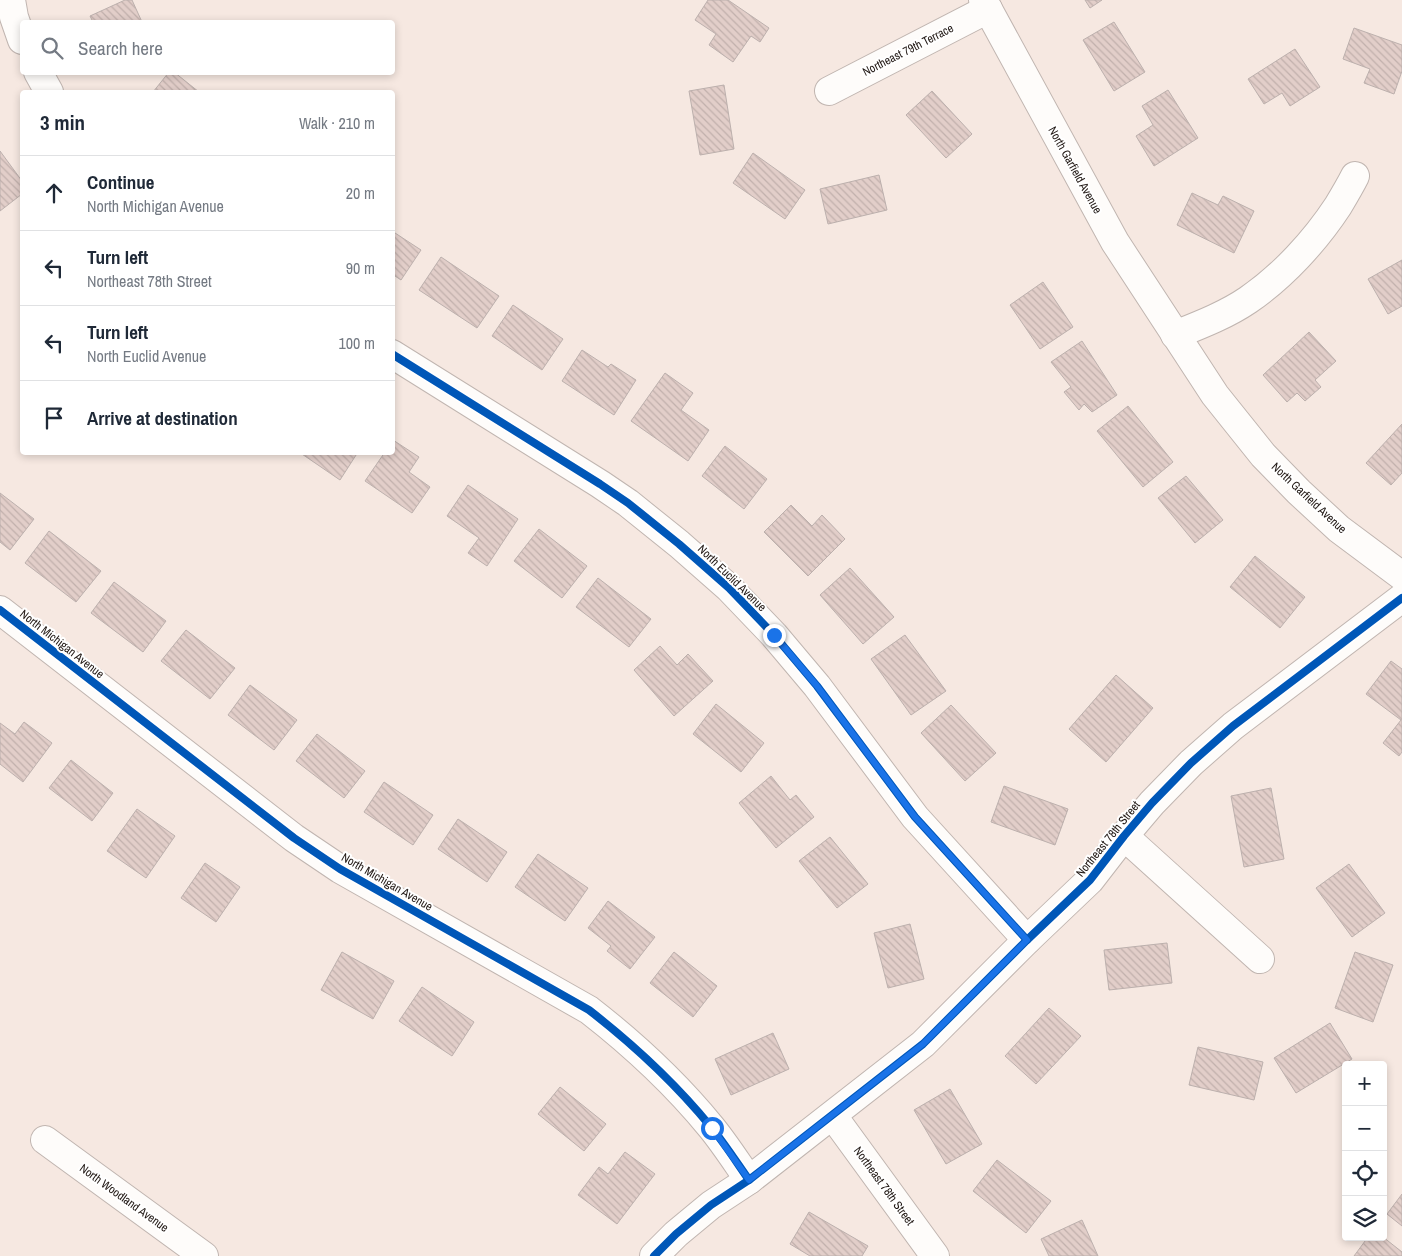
<!DOCTYPE html>
<html lang="en">
<head>
<meta charset="utf-8">
<style>
  :root { --surface:#fff; --page:#f2f2f3; --text:#1f2937; --muted:#747a83; --line:#e0e1e3 }
  body { margin:0; font-family:"Archivo Narrow",sans-serif; background:var(--page); color:var(--text) }
  .controls { position:absolute; right:15px; bottom:15px; display:grid; overflow:hidden; border-radius:5px; box-shadow:0 2px 8px #0003 }
  .controls button { width:45px; height:45px; display:grid; place-items:center; padding:0; border:0; border-bottom:1px solid var(--line); background:var(--surface); color:var(--text); font:25px sans-serif }
  .stop { position:absolute; width:15px; height:15px; margin:-11px; border:4px solid #1a73e8; border-radius:50%; background:#fff }
  .stop.end { background:#1a73e8; border-color:#fff; box-shadow:0 1px 5px #0008 }
  .list { margin:0; padding:0; list-style:none }
  h2 { display:flex; justify-content:space-between; align-items:center; height:65px; margin:0; padding:0 20px; font-size:21px }
  h2 small { font-size:16px; font-weight:400; color:var(--muted) }
  .list li { display:grid; grid-template-columns:32px 1fr auto; gap:15px; align-items:center; box-sizing:border-box; height:75px; padding:0 20px; border-top:1px solid var(--line) }
  .list b { display:block; font-size:19px; white-space:nowrap }
  .list p { margin:0; font-size:16px; white-space:nowrap; color:var(--muted) }
  .list em { font-size:16px; font-style:normal; color:var(--muted) }
  .icon { flex:none; width:28px; height:28px; fill:none; stroke:currentColor; stroke-width:2; stroke-linecap:round; stroke-linejoin:round }
  .map { position:relative; flex:none; width:1402px; height:1256px; overflow:hidden }
  .search { position:absolute; background:var(--surface); box-shadow:0 2px 8px #0003; left:20px; top:20px; width:375px; height:55px; display:flex; align-items:center; gap:12px; box-sizing:border-box; padding:0 18px; border-radius:5px; color:var(--muted); font-size:19px }
  .panel { position:absolute; background:var(--surface); box-shadow:0 2px 8px #0003; left:20px; top:90px; width:375px; height:365px; border-radius:5px }
  .map>svg:first-child { display:block }
</style>
</head>
<body>
<div class="map">
<svg width="1402" height="1256" viewBox="0 0 1402 1256">
  <defs>
    <pattern id="building-back-hatch" width="6" height="6" patternUnits="userSpaceOnUse" patternTransform="scale(1.25)"><rect width="6" height="6" fill="#e2cec9"/><path d="M-1 5l2 2M0 0l6 6M5-1l2 2" fill="none" stroke="#c1b0ac"/></pattern>
  </defs>
  <rect width="100%" height="100%" fill="#f6e8e1"/>
  <g fill="url(#building-back-hatch)" stroke="#bcb0ad">
    <polygon points="125,0 132,0 142,22 93,22 90,16"/>
    <polygon points="708,0 728,0 769,28 760,42 751,36 733,62 709,45 716,34 695,20"/>
    <polygon points="1085,0 1102,0 1090,8"/>
    <polygon points="1114,22 1145,72 1114,91 1083,40"/>
    <polygon points="1354,28 1402,45 1402,71 1394,94 1364,83 1370,69 1343,59"/>
    <polygon points="1295,49 1320,87 1290,106 1282,93 1264,104 1248,79"/>
    <polygon points="169,72 174,72 199,92 153,92"/>
    <polygon points="724,85 734,149 700,155 689,91"/>
    <polygon points="1168,90 1198,138 1154,166 1136,136 1153,125 1142,106"/>
    <polygon points="932,91 972,134 946,158 906,115"/>
    <polygon points="0,151 22,181 22,194 0,211"/>
    <polygon points="753,153 805,190 785,219 733,183"/>
    <polygon points="879,175 887,210 828,224 820,189"/>
    <polygon points="1192,193 1218,205 1223,196 1254,211 1234,253 1177,225"/>
    <polygon points="392,231 421,250 401,280 392,274"/>
    <polygon points="441,257 499,296 477,328 419,290"/>
    <polygon points="1402,260 1402,306 1388,314 1368,279"/>
    <polygon points="1043,282 1073,327 1040,349 1010,305"/>
    <polygon points="513,305 563,339 542,370 492,336"/>
    <polygon points="1309,332 1336,361 1315,380 1321,387 1305,401 1297,393 1287,402 1263,375"/>
    <polygon points="1082,341 1117,395 1092,412 1084,404 1079,410 1064,392 1071,387 1051,362"/>
    <polygon points="582,350 608,367 611,364 636,380 614,415 562,381"/>
    <polygon points="665,373 693,393 681,410 709,430 688,461 631,421"/>
    <polygon points="1128,406 1173,462 1143,487 1097,431"/>
    <polygon points="1402,424 1402,473 1391,485 1366,463"/>
    <polygon points="393,440 419,457 409,472 430,487 412,513 365,481 385,452 392,452"/>
    <polygon points="725,446 767,479 744,509 702,476"/>
    <polygon points="299,452 358,452 340,480"/>
    <polygon points="1186,476 1223,520 1195,543 1158,498"/>
    <polygon points="468,485 518,519 487,566 468,553 479,538 447,516"/>
    <polygon points="0,493 34,519 10,550 0,542"/>
    <polygon points="791,505 812,526 822,515 845,539 808,576 764,532"/>
    <polygon points="539,529 587,566 562,598 514,561"/>
    <polygon points="49,531 101,571 76,602 25,563"/>
    <polygon points="1255,556 1305,597 1280,628 1230,587"/>
    <polygon points="850,568 894,617 863,644 820,595"/>
    <polygon points="598,578 651,619 629,647 576,607"/>
    <polygon points="114,582 166,621 143,652 91,613"/>
    <polygon points="186,630 235,668 210,699 161,661"/>
    <polygon points="905,635 946,691 911,715 871,659"/>
    <polygon points="660,646 677,665 688,654 713,681 674,716 634,670"/>
    <polygon points="1391,661 1402,669 1402,752 1399,756 1383,743 1401,720 1366,694"/>
    <polygon points="1116,675 1153,708 1106,762 1069,729"/>
    <polygon points="250,685 297,720 274,750 228,715"/>
    <polygon points="716,704 764,743 741,772 693,734"/>
    <polygon points="951,705 996,753 965,781 921,733"/>
    <polygon points="24,722 52,743 23,782 0,764 0,723 15,734"/>
    <polygon points="317,734 365,771 344,798 296,761"/>
    <polygon points="71,760 113,793 92,821 49,788"/>
    <polygon points="771,776 790,800 796,795 814,817 776,848 739,803"/>
    <polygon points="384,782 433,815 413,845 364,812"/>
    <polygon points="1004,786 1068,809 1055,845 991,822"/>
    <polygon points="1271,788 1284,859 1244,867 1231,796"/>
    <polygon points="137,809 175,836 146,878 107,851"/>
    <polygon points="458,819 507,852 487,882 438,849"/>
    <polygon points="830,837 868,884 837,908 799,861"/>
    <polygon points="538,854 588,888 565,921 515,887"/>
    <polygon points="205,863 240,887 216,922 181,898"/>
    <polygon points="1349,864 1385,913 1352,937 1316,888"/>
    <polygon points="608,901 655,937 630,969 607,951 611,946 588,928"/>
    <polygon points="910,924 924,979 888,988 874,933"/>
    <polygon points="1167,943 1172,983 1109,990 1104,950"/>
    <polygon points="342,952 394,981 373,1019 321,990"/>
    <polygon points="674,952 717,986 693,1017 650,983"/>
    <polygon points="1355,952 1393,965 1373,1022 1335,1008"/>
    <polygon points="422,987 474,1022 452,1056 399,1021"/>
    <polygon points="1049,1008 1081,1036 1036,1084 1005,1056"/>
    <polygon points="1330,1023 1352,1059 1296,1093 1274,1058"/>
    <polygon points="773,1033 789,1069 731,1095 715,1059"/>
    <polygon points="1198,1047 1263,1062 1254,1100 1189,1085"/>
    <polygon points="560,1087 606,1124 584,1151 538,1114"/>
    <polygon points="950,1089 982,1144 946,1164 914,1110"/>
    <polygon points="625,1152 655,1174 617,1224 578,1195 599,1167 608,1174"/>
    <polygon points="997,1160 1051,1201 1026,1233 973,1191"/>
    <polygon points="1402,1194 1402,1226 1387,1214"/>
    <polygon points="809,1212 868,1246 862,1256 810,1256 790,1244"/>
    <polygon points="1082,1220 1098,1256 1049,1256 1041,1239"/>
    <polygon points="1368,1237 1383,1237 1402,1252 1402,1256 1354,1256"/>
  </g>
  <g fill="none" stroke-linecap="round" stroke-linejoin="round">
    <defs>
      <g id="street">
        <polyline points="11,0 14,17 22,40"/>
        <polyline points="983,0 1115,242 1215,395 1263,455 1299,492 1339,529 1402,576"/>
        <polyline points="38,72 49,92"/>
        <polyline points="829,91 988,9"/>
        <path d="M1175,335C1200,325 1226,315 1248,300C1283,276 1315,241 1338,206C1344,196 1350,186 1355,176"/>
        <polyline points="392,354 600,484 628,503 679,544 729,588 774,635 817,686 915,817 1027,940"/>
        <path d="M0,610L294,838L340,869L589,1010C634,1045 675,1083 711,1127C725,1144 737,1163 749,1180"/>
        <polyline points="1124,836 1260,959"/>
        <polyline points="833,1116 935,1256"/>
        <polyline points="45,1140 204,1256"/>
        <polyline points="654,1256 676,1234 711,1205 749,1180 923,1044 1027,940 1090,880 1124,836 1152,803 1191,763 1233,726 1402,598"/>
      </g>
    </defs>
    <use href="#street" stroke="#c0b5b0" stroke-width="30"/>
    <use href="#street" stroke="#fefcfa" stroke-width="28"/>
    <defs>
      <g id="cycleway">
        <polyline points="392,354 600,484 628,503 679,544 729,588 774,635 817,686 915,817 1027,940"/>
        <path d="M0,610L294,838L340,869L589,1010C634,1045 675,1083 711,1127C725,1144 737,1163 749,1180"/>
        <polyline points="654,1256 676,1234 711,1205 749,1180 923,1044 1027,940 1090,880 1124,836 1152,803 1191,763 1233,726 1402,598"/>
      </g>
    </defs>
    <use href="#cycleway" stroke="#fff" stroke-width="11"/>
    <use href="#cycleway" stroke="#0057b8" stroke-width="8"/>
  </g>
  <g fill="none" stroke-linecap="round" stroke-linejoin="round">
    <polyline stroke="#1a73e8" stroke-width="6" points="712,1128 749,1180 923,1044 1027,940 915,817 817,686 774,635"/>
  </g>
  <g text-anchor="middle" dominant-baseline="central" stroke-width="4" stroke-linejoin="round" paint-order="stroke">
    <g font-size="12" fill="#1f1612" stroke="#fff">
      <text transform="translate(908 50) rotate(-27)">Northeast 79th Terrace</text>
      <text transform="translate(1075 170) rotate(61)">North Garfield Avenue</text>
      <text transform="translate(1309 498) rotate(43)">North Garfield Avenue</text>
      <text transform="translate(732 578) rotate(44)">North Euclid Avenue</text>
      <text transform="translate(62 644) rotate(38)">North Michigan Avenue</text>
      <text transform="translate(1108 839) rotate(-51)">Northeast 78th Street</text>
      <text transform="translate(387 882) rotate(30)">North Michigan Avenue</text>
      <text transform="translate(884 1186) rotate(54)">Northeast 78th Street</text>
      <text transform="translate(124 1198) rotate(36)">North Woodland Avenue</text>
    </g>
  </g>
</svg>
<div class="controls">
<button>+</button>
<button>−</button>
<button><svg class="icon" aria-label="locate" viewBox="0 0 24 24"><circle cx="12" cy="12" r="6"/><path d="M12 2v4M12 18v4M2 12h4M18 12h4"/></svg></button>
<button><svg class="icon" aria-label="layers" viewBox="0 0 24 24"><path d="M12 4l9 5-9 5-9-5zM3 14l9 5 9-5"/></svg></button>
</div>
<div class="stop" style="left:712px;top:1128px"></div>
<div class="stop end" style="left:774px;top:635px"></div>
<div class="search"><svg class="icon" aria-label="search" viewBox="0 0 24 24"><circle cx="10" cy="10" r="6"/><path d="M15 15l6 6"/></svg>Search here</div>
<section class="panel">
<h2>3 min<small>Walk · 210 m</small></h2>
<ul class="list">
<li><svg class="icon" aria-label="ahead" viewBox="0 0 24 24"><path d="M12 20V5M6 11l6-6 6 6"/></svg><div><b>Continue</b><p>North Michigan Avenue</p></div><em>20 m</em></li>
<li><svg class="icon" aria-label="left" viewBox="0 0 24 24"><path d="M17 20v-9H6M10 6l-5 5 5 5"/></svg><div><b>Turn left</b><p>Northeast 78th Street</p></div><em>90 m</em></li>
<li><svg class="icon" aria-label="left" viewBox="0 0 24 24"><path d="M17 20v-9H6M10 6l-5 5 5 5"/></svg><div><b>Turn left</b><p>North Euclid Avenue</p></div><em>100 m</em></li>
<li><svg class="icon" aria-label="arrive" viewBox="0 0 24 24"><path d="M6 21V4h12l-3 4 3 4H6"/></svg><div><b>Arrive at destination</b></div></li>
</ul>
</section>
</div>
</body>
</html>
